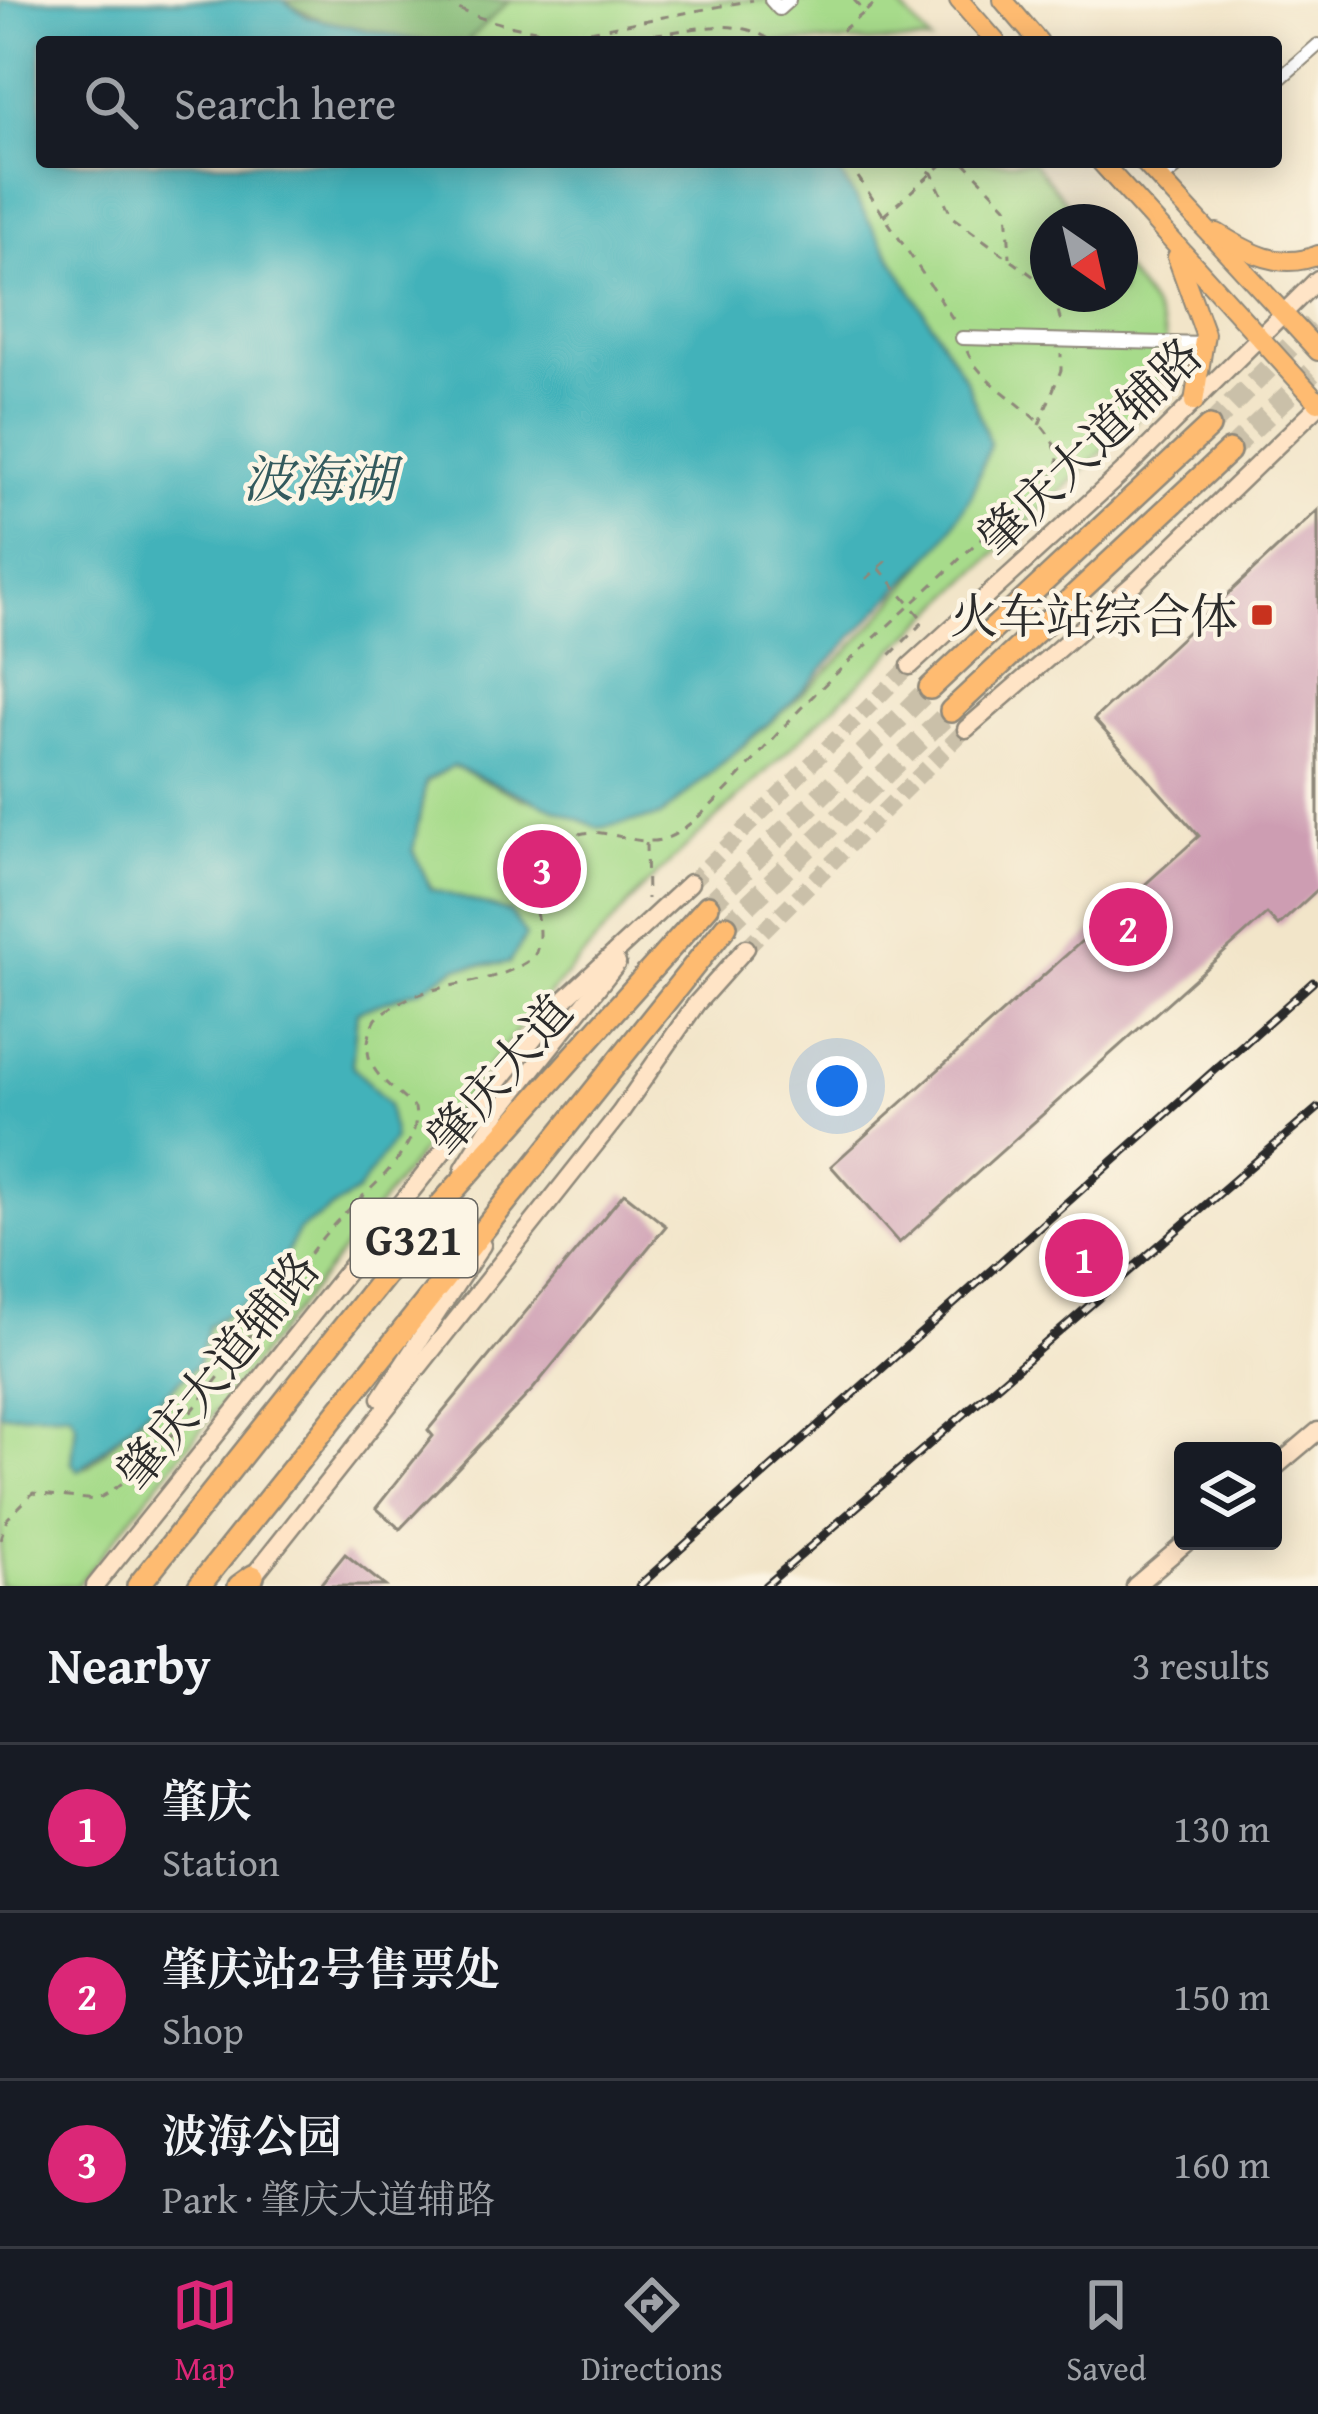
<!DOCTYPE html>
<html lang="en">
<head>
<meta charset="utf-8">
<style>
  :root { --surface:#171b24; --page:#242831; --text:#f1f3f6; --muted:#9ea1a6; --line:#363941; --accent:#db2777 }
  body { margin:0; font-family:"Gentium Book Plus","Noto Serif SC",serif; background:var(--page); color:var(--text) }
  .controls { position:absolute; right:36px; bottom:36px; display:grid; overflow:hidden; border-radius:12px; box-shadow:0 6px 30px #0003 }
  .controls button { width:108px; height:108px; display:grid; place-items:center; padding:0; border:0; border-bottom:3px solid var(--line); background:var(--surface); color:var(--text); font:60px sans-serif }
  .compass { position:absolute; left:1030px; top:204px; width:108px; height:108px; border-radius:50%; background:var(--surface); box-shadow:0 6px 30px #0003; rotate:146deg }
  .you { position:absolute; left:837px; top:1086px; width:42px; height:42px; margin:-30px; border:9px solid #fff; border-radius:50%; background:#1a73e8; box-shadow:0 0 0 18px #1a73e833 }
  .badge { display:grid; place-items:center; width:78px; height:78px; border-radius:50%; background:var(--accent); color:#fff; font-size:39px; font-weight:700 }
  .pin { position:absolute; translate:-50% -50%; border:6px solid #fff; box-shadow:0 3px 12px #0006 }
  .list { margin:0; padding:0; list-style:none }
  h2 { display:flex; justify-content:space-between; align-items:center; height:156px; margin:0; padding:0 48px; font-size:51px }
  h2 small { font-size:39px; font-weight:400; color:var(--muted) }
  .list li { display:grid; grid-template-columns:78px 1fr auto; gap:36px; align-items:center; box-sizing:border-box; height:168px; padding:0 48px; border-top:3px solid var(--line) }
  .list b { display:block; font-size:45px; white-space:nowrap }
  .list p { margin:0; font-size:39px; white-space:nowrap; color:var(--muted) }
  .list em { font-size:39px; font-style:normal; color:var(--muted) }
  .icon { flex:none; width:66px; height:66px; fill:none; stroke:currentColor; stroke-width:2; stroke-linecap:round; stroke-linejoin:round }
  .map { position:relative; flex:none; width:1318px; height:1586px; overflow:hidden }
  .search { position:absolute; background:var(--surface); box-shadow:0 6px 30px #0003; left:36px; right:36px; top:36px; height:132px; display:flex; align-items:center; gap:30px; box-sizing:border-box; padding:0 42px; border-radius:12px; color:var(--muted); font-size:45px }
  .sheet { height:660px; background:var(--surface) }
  nav { display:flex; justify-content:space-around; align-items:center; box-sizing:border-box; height:168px; border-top:3px solid var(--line); background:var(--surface); font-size:33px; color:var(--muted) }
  nav a { display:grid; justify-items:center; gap:6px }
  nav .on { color:var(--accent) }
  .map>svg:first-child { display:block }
</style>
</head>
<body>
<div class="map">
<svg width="1318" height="1586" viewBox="0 0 1318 1586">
  <rect width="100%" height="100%" fill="#fcf5e5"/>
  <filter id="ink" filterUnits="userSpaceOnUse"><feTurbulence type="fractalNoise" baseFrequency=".00833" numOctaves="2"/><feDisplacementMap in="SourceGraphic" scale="24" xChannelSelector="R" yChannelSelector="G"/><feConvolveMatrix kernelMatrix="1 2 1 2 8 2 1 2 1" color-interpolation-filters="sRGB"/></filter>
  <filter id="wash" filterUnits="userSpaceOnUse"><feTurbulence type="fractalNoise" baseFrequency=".004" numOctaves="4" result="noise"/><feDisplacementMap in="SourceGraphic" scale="48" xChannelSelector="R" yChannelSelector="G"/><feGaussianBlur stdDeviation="2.7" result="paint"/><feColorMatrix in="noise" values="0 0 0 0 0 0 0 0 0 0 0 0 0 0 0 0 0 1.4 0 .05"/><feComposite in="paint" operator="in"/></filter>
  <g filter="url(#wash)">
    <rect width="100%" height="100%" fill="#f2e5c9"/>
    <g fill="#a7db8b" stroke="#69835b" stroke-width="3">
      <polygon points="510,0 895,0 931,42 466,42"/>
      <path d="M833,162H1033L1083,222H1048V294H1120V265C1175,330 1184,352 1133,423L642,889L521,1026L77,1586H0V1414L70,1413L76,1423L72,1463L79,1471L89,1466L198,1364L208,1326L268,1289L298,1231L358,1191L388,1104L352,1065L357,1011L421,989L458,967L509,963L510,912L432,890L412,850L426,782L453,766L523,799L661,816C783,710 933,600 990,444L967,382Z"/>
    </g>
    <path fill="#85bb77" stroke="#587351" stroke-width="3" d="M283,0H510L466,42C408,42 332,34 283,0Z"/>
    <polygon fill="#42b2ba" stroke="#366e72" stroke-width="3" points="0,0 283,0 307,17 423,42 42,42 42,162 833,162 967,382 990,444 972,494 942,543 787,707 661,816 599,828 453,766 426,781 413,850 431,889 510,912 526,936 509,963 458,967 421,989 357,1011 352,1065 388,1104 394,1139 358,1191 298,1231 268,1289 208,1326 198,1364 79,1471 72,1463 76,1424 70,1413 0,1414"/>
    <g id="blocks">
      <g fill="#cd9db2">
        <polygon points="1318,510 1318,889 1278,926 1267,914 899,1243 831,1166 1199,836 1094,719"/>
        <polygon points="624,1193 666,1226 533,1389 400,1529 376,1508 433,1436 428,1430"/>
        <polygon points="345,1554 385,1586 319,1586"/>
      </g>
    </g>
  </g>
  <g filter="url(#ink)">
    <use href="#blocks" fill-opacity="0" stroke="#8e887a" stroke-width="3"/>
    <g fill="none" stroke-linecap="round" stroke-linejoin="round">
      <g stroke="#cac0a9" stroke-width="16" stroke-dasharray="16 8" stroke-linecap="butt">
        <polyline points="690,883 910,666"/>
        <polyline points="746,948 966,729"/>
      </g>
      <g stroke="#cac0a9" stroke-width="21" stroke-dasharray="21 10" stroke-linecap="butt">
        <polyline points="1209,427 1318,319"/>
        <polyline points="1229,451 1318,367"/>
        <polyline points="708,906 930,688"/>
        <polyline points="726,926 951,711"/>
      </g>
      <defs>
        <g id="street">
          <polyline points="771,0 779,9 789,0"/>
          <polyline points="1276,82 1318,45"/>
          <polyline points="1160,181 1183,162"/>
          <polyline points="962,338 1205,344"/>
        </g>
        <g id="secondary">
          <polyline points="910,666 1122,473 1318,279"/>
          <polyline points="966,729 1139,579 1318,406"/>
          <polyline points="464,1168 499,1111 617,963"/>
          <polyline points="381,1398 482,1245"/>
          <polyline points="1273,1469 1318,1431"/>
          <polyline points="246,1585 620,1113 696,1004 746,948"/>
          <polyline points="95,1586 565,999 690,883"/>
          <polyline points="1135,1586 1188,1541"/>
        </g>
        <g id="primary">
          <polyline points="959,0 996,42"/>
          <polyline points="1003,0 1039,42"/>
          <polyline points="1101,162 1318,402"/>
          <polyline points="1144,162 1318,351"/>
          <path d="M1217,233C1249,253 1281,271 1318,255"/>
          <polyline points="1177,257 1205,334 1194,402"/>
        </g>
        <g id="highway">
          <polyline points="930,688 1209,427"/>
          <polyline points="951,711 1229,451"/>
          <polyline points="138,1586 443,1202 708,906"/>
          <polyline points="199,1586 726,926"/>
          <polyline points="239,1586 253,1576"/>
        </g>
      </defs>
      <use href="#street" stroke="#8e887a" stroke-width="16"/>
      <use href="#secondary" stroke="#8e887a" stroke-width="21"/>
      <use href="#primary" stroke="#8e887a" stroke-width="22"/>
      <use href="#highway" stroke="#8e887a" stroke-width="26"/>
      <g stroke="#8e887a" stroke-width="3" stroke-dasharray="9 9" stroke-linecap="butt">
        <path d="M444,0C486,32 593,38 646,35C689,32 736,14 773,42"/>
        <polyline points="854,0 865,12 874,4"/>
        <polyline points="590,31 753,0"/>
        <polyline points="828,42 865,12"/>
        <polyline points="848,162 957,325"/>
        <polyline points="913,162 932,173 952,217 1048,287"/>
        <polyline points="964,162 1007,207 1010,257"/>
        <polyline points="883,216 945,162"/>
        <polyline points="1054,294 1062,327"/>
        <polyline points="1039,425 1061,370 1061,354"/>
        <polyline points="879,568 924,621 890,655 894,658"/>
        <polyline points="866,579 892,556"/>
        <polyline points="646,843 647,899"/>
        <path d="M0,1540L7,1519L33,1493L95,1500C168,1468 271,1298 328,1231C355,1200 388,1179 408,1143C415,1132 417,1120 415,1108C385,1081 352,1064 376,1019C425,975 486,993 534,957C552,916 513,896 547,856C595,801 634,864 680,831C729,796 766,743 808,701C866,643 930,590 988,531C1018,515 1037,497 1058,469C1062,415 985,395 967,351"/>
      </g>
      <use href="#street" stroke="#fff" stroke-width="12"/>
      <use href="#secondary" stroke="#ffe4c6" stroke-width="16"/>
      <use href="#primary" stroke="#febb71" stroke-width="18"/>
      <use href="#highway" stroke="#febb71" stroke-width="21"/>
      <defs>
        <g id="rail">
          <polyline points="639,1586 1313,982"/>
          <polyline points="765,1586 1318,1108"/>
        </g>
      </defs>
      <use href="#rail" stroke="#2b2b2b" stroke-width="9"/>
      <use href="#rail" stroke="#fcf5e5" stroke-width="4.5" stroke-dasharray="14" stroke-linecap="butt"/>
    </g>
  </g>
  <rect fill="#c8321e" stroke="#fcf5e5" stroke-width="4.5" x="1250" y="603" width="24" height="24" rx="6"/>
  <g text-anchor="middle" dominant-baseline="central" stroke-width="9" stroke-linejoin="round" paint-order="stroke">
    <rect fill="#fcf5e5" stroke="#6a6863" stroke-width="3" x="351" y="1199" width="126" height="78" rx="9"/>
    <g font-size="45" font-weight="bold" fill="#2b2b2b">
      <text x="414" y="1238">G321</text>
    </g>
    <g font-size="48" fill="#2b2b2b" stroke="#fcf5e5">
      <text transform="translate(1089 446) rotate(-44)">肇庆大道辅路</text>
      <text transform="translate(499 1074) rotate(-49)">肇庆大道</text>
      <text transform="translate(217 1370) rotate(-51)">肇庆大道辅路</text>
    </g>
    <g font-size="48" fill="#2b2b2b" stroke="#fcf5e5" text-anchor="end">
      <text x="1238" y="615">火车站综合体</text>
    </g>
    <g font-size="51" font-style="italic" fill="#335a5d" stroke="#fcf5e5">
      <text x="319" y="478">波海湖</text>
    </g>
  </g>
</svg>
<div class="controls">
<button><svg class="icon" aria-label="layers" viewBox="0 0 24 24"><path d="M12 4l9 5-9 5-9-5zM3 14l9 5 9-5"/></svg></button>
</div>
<svg class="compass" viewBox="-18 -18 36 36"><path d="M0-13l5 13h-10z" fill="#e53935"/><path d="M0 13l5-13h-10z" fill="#9ea1a6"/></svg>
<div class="you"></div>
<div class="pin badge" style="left:1084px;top:1258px">1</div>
<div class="pin badge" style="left:1128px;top:927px">2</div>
<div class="pin badge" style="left:542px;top:869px">3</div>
<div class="search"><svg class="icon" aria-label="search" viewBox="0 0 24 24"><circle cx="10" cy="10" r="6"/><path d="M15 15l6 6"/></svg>Search here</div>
</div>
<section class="sheet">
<h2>Nearby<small>3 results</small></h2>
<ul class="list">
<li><span class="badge">1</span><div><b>肇庆</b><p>Station</p></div><em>130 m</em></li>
<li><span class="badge">2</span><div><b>肇庆站2号售票处</b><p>Shop</p></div><em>150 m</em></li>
<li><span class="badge">3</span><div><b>波海公园</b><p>Park · 肇庆大道辅路</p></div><em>160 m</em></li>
</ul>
</section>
<nav>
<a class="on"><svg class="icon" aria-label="map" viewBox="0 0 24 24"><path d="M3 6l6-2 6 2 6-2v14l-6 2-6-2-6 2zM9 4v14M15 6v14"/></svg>Map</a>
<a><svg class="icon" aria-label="directions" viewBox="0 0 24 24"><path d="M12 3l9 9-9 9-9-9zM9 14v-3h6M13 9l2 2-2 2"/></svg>Directions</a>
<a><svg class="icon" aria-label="saved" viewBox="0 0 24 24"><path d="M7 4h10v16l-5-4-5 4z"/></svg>Saved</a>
</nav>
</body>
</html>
